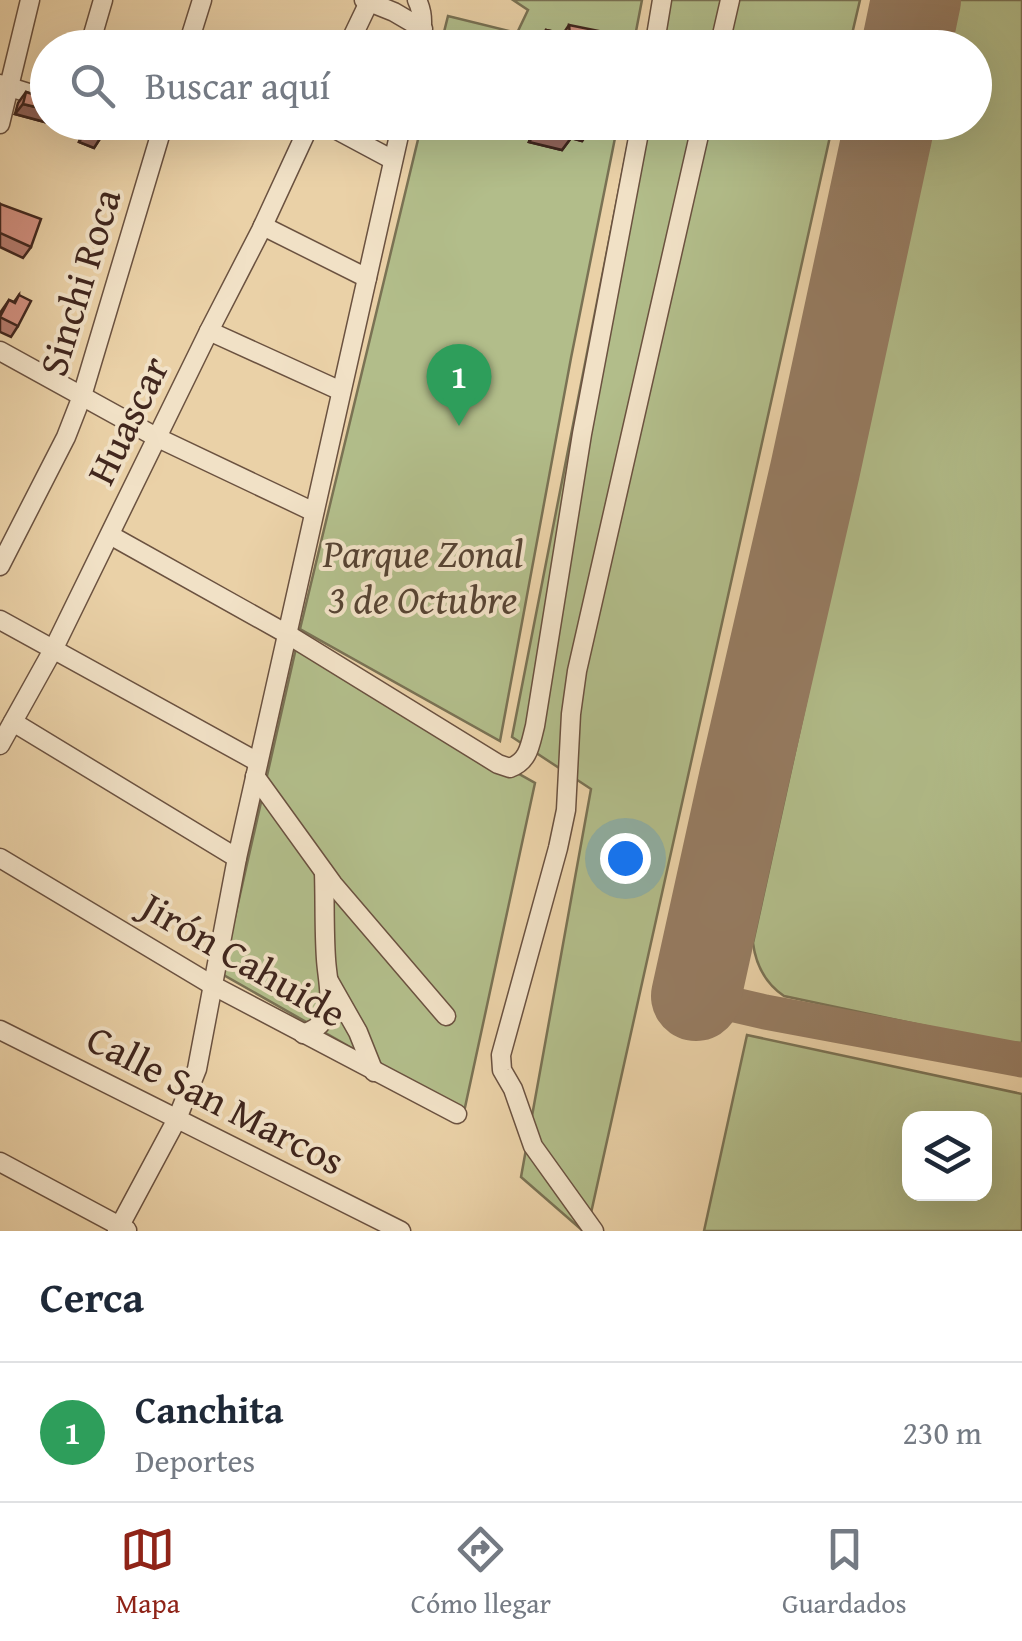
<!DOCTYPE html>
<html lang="es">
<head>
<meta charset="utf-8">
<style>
  :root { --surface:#fff; --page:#f2f2f3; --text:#1f2937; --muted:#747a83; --line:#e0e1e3; --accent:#8f2418 }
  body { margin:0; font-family:"Gentium Book Plus",serif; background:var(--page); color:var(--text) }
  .controls { position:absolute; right:30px; bottom:30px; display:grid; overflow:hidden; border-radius:20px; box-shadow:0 10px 40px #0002 }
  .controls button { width:90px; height:90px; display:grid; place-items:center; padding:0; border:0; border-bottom:2px solid var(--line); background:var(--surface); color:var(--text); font:50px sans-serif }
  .you { position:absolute; left:625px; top:858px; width:35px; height:35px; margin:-25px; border:8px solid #fff; border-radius:50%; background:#1a73e8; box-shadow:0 0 0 15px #1a73e833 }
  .badge { display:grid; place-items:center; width:65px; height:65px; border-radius:50%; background:var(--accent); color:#fff; font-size:32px; font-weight:700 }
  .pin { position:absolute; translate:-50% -82px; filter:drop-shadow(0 2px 5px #0008) }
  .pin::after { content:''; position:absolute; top:52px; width:35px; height:30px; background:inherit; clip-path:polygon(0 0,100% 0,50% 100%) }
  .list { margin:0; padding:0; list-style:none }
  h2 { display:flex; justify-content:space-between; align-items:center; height:130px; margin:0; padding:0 40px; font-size:42px }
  h2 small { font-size:32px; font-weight:400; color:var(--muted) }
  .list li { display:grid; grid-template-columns:65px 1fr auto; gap:30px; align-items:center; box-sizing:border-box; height:140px; padding:0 40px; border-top:2px solid var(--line) }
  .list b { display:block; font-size:38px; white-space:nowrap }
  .list p { margin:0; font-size:32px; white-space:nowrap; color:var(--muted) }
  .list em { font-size:32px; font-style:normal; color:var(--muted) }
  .icon { flex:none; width:55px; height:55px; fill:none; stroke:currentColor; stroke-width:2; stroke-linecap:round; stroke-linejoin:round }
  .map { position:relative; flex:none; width:1022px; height:1231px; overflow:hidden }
  .search { position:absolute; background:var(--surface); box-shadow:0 10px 40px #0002; left:30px; right:30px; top:30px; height:110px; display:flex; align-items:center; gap:25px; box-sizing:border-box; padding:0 35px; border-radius:55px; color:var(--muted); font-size:38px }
  .sheet { height:270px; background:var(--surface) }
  nav { display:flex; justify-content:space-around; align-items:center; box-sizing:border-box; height:140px; border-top:2px solid var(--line); background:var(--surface); font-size:28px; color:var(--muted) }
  nav a { display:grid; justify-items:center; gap:5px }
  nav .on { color:var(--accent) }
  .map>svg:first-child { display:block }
</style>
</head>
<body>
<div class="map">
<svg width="1022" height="1231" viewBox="0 0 1022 1231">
  <rect width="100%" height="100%" fill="#ead1a7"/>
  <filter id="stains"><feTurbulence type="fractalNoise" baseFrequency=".002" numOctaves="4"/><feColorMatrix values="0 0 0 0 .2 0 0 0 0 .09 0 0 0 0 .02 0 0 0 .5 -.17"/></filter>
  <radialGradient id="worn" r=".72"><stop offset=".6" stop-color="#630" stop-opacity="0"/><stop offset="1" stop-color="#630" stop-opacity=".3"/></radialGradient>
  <g fill="#b2bd8a" stroke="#7a7254" stroke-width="2.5" fill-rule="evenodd">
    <polygon points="513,0 642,0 633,47 440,48 448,16 517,33 528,10"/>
    <polygon points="656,0 860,0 849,47 646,48"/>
    <path d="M959,0H1022V1043L1001,1042L784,996C765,983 756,966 753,943L933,123L974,122V48L949,47Z"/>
    <polygon points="422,123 618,123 571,358 500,741 300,629"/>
    <polygon points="632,123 833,123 587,1231 583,1231 521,1177 591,789 512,737"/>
    <polygon points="296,648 535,783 464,1112 222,974"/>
    <path d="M747,1035L1022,1094V1231H704ZM910,1118H984V1194H910Z"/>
  </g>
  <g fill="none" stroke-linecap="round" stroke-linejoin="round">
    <polyline stroke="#967c62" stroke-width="35" points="696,996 765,1012 1022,1060"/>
    <g stroke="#967c62" stroke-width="90">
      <polyline points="906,48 916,0"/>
      <polyline points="696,996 744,778 815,470 890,122"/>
    </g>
    <defs>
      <g id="minor">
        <polyline points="364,0 394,12 423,29"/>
        <path d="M417,0C425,16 422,31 418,48"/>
        <polyline points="89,48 103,0"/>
        <polyline points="187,48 202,0"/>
        <polyline points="347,48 369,2"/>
        <polyline points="654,48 662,0"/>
        <polyline points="719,48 730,0"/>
        <polyline points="0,84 48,99"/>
        <polyline points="129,122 161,132"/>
        <polyline points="322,122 393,160"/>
        <polyline points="0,124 30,0"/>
        <polyline points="263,226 367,278"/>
        <polyline points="209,331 341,391"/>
        <polyline points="0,351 156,437 314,512"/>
        <path d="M110,535L287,634L498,764L510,768C529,761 530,745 535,726L582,434L641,122"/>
        <polyline points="0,566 66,437 82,396 164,122"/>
        <polyline points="0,620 258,762"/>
        <polyline points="13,722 237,858"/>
        <polyline points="0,745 54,648 209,331 261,230 311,122"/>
        <polyline points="255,776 333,884 446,1016"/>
        <polyline points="0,858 212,985 457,1114"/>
        <polyline points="329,981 358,1032 374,1072"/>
        <polyline points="0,1030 401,1231"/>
        <path d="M303,1034C313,1030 322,1026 326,1015C333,998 327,977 326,959C324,930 325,901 324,872"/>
        <polyline points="0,1162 127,1230"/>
        <polyline points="117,1231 177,1119 197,1069 237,858 402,122"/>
        <polyline points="594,1231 533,1146 513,1089 502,1070 501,1055 558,848 566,810 571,714 577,671 702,122"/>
      </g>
    </defs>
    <use href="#minor" stroke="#6b5240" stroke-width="21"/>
    <use href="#minor" stroke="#f1e1c6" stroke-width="18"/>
  </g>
  <g fill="#b47b6d" stroke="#41271e" stroke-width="2.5">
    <polygon points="569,25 592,40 612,48 534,48 546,30 563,34"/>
    <polygon points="26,92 106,122 101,137 94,148 79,142 82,132 15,114 18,103"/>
    <polygon points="515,122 595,122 582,141 571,138 562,150 529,142 531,130 514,125"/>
    <polygon points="0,204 31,247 23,258 0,247"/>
    <polygon points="19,295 18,326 11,337 0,332 0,313 9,300 14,302"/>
  </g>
  <g fill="#926459" stroke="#41271e" stroke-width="2.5">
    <polygon points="23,104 48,110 48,122 88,122 82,132 15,114"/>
    <polygon points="516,122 536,122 531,130 514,125"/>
    <polygon points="543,122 595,122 582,141 571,138 562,150 529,142"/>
    <polygon points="86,131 101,137 94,148 79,142"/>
  </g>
  <g fill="#d18f7f" stroke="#41271e" stroke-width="2.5">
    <polygon points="569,25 599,31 592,40 612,45 612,48 542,48 546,30 570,35"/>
    <polygon points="26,92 48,99 48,110 23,104"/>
    <polygon points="89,122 106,122 101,137 86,131"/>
    <polygon points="548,122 577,122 577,129"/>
    <polygon points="0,204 41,219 31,247 0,233"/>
    <polygon points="19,295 31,301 18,326 0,317 9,300 15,303"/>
  </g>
  <g text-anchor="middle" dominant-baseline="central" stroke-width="8" stroke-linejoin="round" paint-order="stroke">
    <g font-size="40" fill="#41271e" stroke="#f1e1c6">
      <text transform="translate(79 282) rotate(-73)">Sinchi Roca</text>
      <text transform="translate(127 420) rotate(-64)">Huascar</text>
      <text transform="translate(244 959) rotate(30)">Jirón Cahuide</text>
      <text transform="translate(216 1099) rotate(27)">Calle San Marcos</text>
    </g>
    <g font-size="40" font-style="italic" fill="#584534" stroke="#f1e1c6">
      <text x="423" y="552">Parque Zonal<tspan x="423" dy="46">3 de Octubre</tspan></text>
    </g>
  </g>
  <rect width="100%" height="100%" filter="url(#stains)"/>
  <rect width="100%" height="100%" fill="url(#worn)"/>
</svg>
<div class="controls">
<button><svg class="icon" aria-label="layers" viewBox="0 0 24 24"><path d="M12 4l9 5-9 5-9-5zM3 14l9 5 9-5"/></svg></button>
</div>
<div class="you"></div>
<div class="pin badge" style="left:459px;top:426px;background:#2e9e5b">1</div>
<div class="search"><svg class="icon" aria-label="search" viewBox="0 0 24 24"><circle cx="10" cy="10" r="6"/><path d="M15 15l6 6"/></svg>Buscar aquí</div>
</div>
<section class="sheet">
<h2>Cerca<small></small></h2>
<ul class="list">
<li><span class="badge" style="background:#2e9e5b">1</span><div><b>Canchita</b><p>Deportes</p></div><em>230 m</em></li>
</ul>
</section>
<nav>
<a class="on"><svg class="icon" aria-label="map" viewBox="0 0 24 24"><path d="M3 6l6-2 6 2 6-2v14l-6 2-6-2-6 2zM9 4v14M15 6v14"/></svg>Mapa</a>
<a><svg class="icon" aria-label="directions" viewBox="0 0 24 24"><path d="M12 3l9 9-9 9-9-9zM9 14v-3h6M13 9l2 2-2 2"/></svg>Cómo llegar</a>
<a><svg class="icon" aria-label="saved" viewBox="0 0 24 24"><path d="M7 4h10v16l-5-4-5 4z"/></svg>Guardados</a>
</nav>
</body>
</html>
